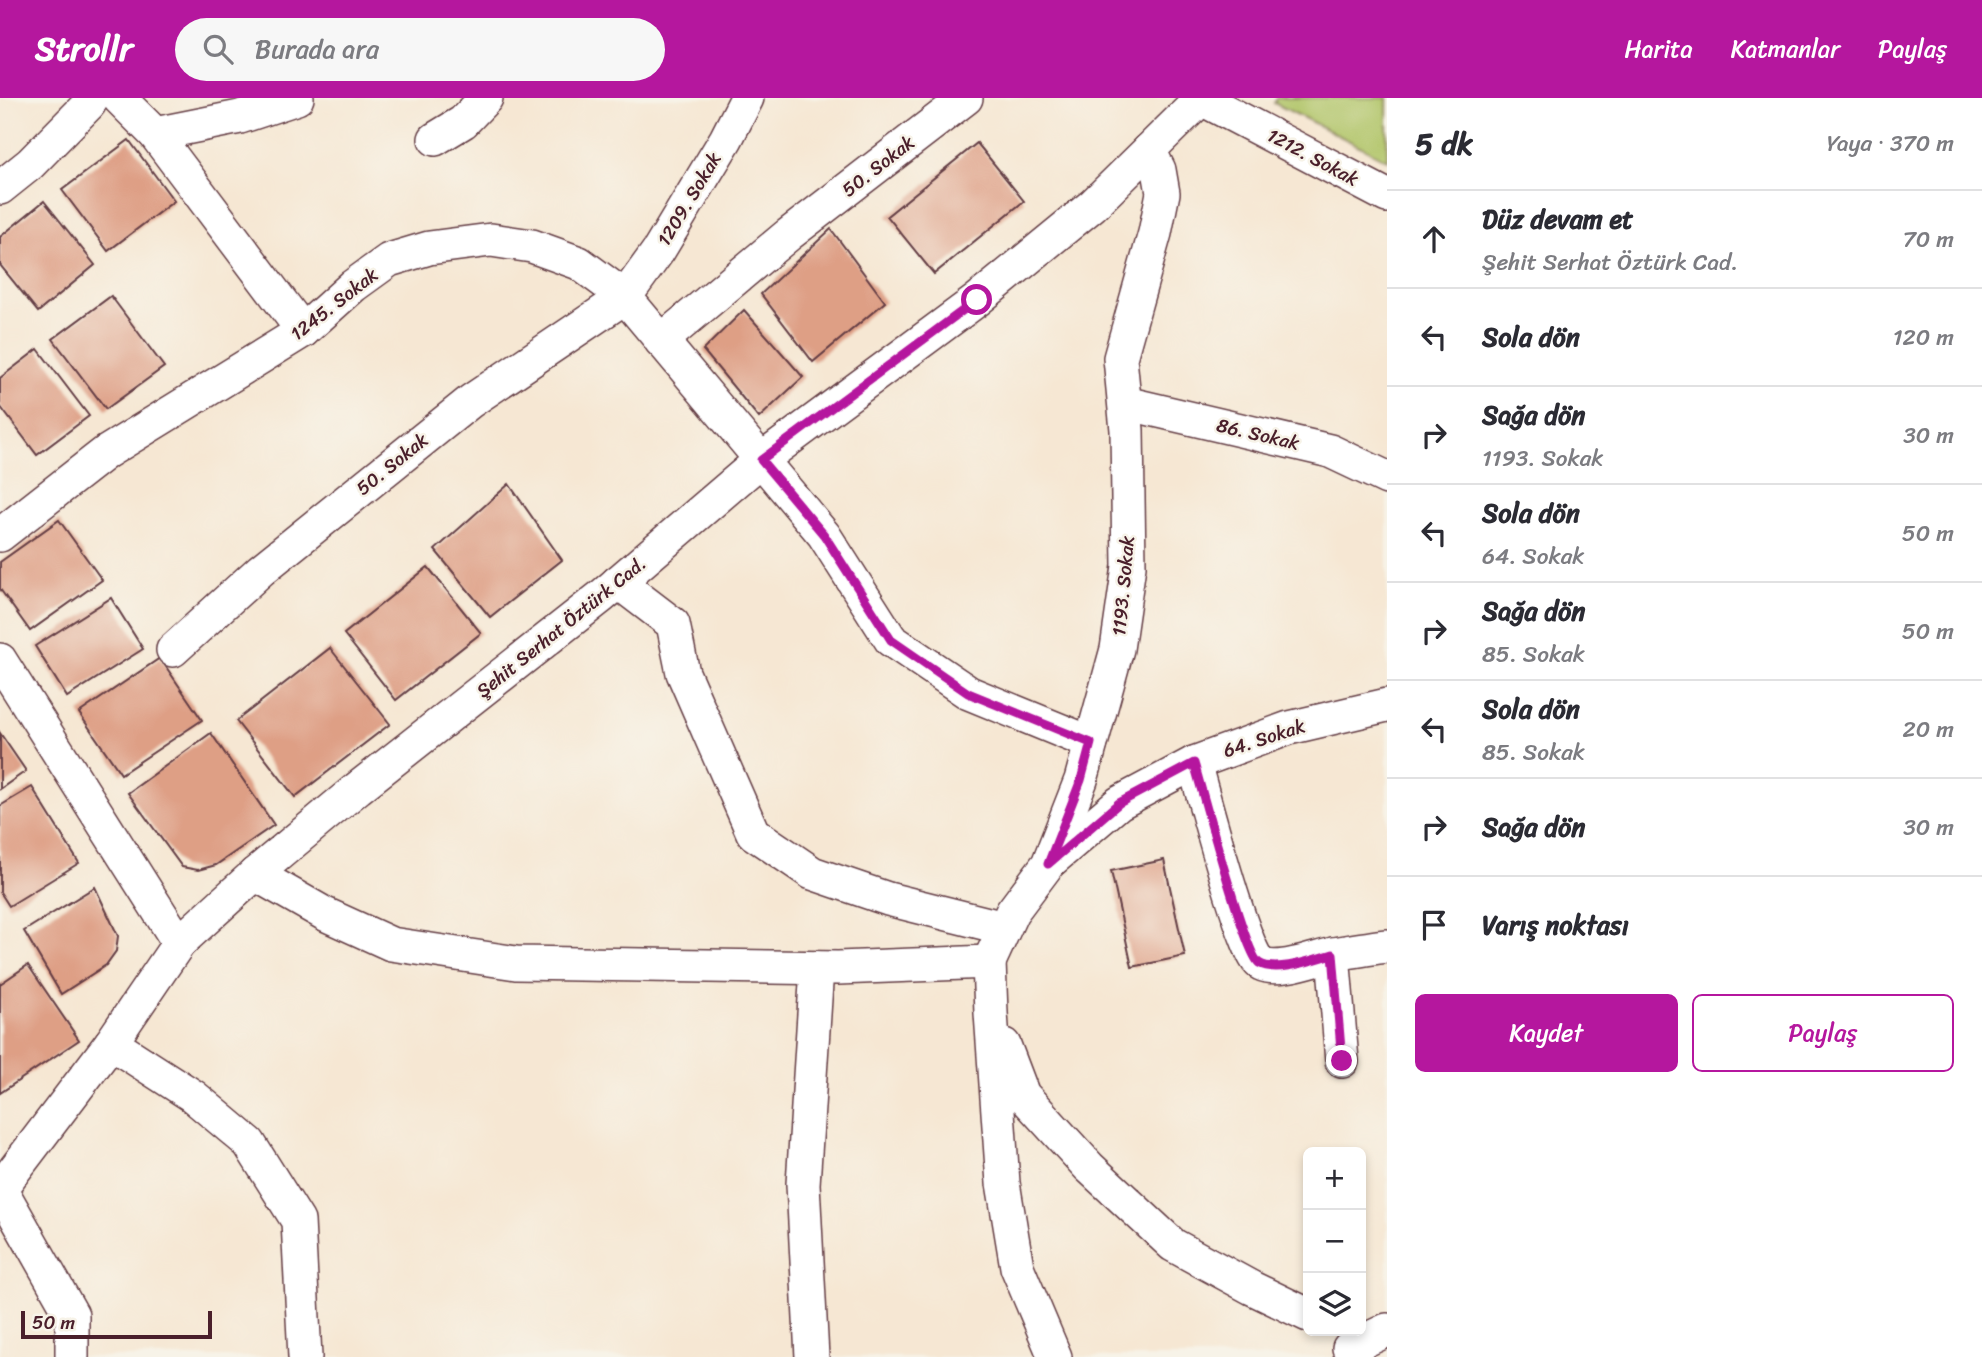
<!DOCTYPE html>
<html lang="tr">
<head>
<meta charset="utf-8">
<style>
  :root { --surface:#fff; --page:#f7f7f7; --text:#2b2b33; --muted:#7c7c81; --line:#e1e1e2; --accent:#b5179e }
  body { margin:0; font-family:Sriracha,sans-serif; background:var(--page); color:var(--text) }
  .controls { position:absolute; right:21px; bottom:21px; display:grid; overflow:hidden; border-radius:10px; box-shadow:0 4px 10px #0003 }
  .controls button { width:63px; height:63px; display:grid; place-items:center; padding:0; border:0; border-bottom:2px solid var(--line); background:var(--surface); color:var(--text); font:35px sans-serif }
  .scale { position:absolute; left:21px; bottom:18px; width:191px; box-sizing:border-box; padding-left:7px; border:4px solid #4a1f2b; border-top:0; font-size:19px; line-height:24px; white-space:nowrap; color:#4a1f2b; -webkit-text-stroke:5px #f7f3e8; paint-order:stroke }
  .stop { position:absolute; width:21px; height:21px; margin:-16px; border:5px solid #b5179e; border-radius:50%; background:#fff }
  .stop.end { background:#b5179e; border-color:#fff; box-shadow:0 2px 7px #0008 }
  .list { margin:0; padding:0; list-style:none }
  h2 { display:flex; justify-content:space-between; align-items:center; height:91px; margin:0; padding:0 28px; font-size:30px }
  h2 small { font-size:23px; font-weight:400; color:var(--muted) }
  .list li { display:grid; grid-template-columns:46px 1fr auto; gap:21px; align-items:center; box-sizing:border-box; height:98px; padding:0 28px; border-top:2px solid var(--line) }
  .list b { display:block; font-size:26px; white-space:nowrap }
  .list p { margin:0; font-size:23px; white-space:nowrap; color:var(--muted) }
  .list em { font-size:23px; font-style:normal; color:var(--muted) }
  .actions { display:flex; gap:14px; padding:21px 28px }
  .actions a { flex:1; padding:16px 0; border:2px solid var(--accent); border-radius:10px; text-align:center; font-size:24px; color:var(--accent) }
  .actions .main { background:var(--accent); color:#fff }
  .icon { flex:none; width:38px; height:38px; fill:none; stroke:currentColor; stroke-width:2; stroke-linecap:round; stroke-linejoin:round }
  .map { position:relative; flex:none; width:1387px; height:1259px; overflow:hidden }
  header { display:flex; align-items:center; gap:42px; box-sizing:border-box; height:98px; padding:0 35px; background:var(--accent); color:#fff }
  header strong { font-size:33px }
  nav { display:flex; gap:38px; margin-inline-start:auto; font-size:24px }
  .search { width:490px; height:63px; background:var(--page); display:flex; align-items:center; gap:18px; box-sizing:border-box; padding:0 24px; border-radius:38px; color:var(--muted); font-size:26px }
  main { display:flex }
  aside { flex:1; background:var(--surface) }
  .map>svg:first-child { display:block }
</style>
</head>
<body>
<header>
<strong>Strollr</strong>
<div class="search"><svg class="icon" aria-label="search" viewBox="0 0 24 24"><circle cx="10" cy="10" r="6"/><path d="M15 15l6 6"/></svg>Burada ara</div>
<nav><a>Harita</a><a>Katmanlar</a><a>Paylaş</a></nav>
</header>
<main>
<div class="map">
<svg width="1387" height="1259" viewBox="0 0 1387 1259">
  <rect width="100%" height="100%" fill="#f7f3e8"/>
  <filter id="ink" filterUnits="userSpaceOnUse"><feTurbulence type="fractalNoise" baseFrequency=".0143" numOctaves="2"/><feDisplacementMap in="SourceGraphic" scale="14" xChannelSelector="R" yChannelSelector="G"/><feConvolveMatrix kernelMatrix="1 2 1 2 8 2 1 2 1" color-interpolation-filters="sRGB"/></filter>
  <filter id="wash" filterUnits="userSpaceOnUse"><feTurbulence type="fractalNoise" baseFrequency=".00686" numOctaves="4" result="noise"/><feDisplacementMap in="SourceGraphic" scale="28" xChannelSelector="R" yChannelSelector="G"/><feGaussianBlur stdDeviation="1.57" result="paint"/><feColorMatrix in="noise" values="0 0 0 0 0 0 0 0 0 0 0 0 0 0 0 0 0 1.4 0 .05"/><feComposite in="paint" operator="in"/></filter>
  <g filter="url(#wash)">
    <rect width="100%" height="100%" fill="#f6e7d3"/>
    <polygon fill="#b1c569" stroke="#7e724a" stroke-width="2" points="1277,0 1387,0 1387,62 1274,5"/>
    <g id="blocks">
      <g fill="#de9f85">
        <polygon points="129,42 174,103 108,153 62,92"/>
        <polygon points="977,45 1024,103 934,176 887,118"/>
        <polygon points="44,103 95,167 38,214 0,167 0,139"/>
        <polygon points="831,131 885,204 813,264 761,196"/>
        <polygon points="111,198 164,269 106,311 53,241"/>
        <polygon points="744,212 803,279 759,320 703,252"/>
        <polygon points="38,251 89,318 37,357 0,308 0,280"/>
        <polygon points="509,386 562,462 490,519 435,452"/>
        <polygon points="59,422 102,482 30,533 0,491 0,464"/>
        <polygon points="428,469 481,535 396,602 344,536"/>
        <polygon points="111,500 143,551 67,599 35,548"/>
        <polygon points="330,550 390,626 295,699 236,623"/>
        <polygon points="160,560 202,622 121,676 79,615"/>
        <polygon points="0,635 26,673 0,691"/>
        <polygon points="211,635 274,727 216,767 198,772 182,769 128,695"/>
        <polygon points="32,689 79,765 9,808 0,794 0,708"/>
        <polygon points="1164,762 1185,858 1132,869 1111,773"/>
        <polygon points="95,789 118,838 116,853 106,867 61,896 24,833"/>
        <polygon points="28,867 79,942 0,995 0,886"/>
      </g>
    </g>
  </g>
  <g filter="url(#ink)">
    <use href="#blocks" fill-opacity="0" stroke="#643d44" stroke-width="2"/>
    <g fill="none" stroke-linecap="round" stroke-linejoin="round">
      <defs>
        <g id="minor">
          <polyline points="119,0 155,36 303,233"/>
          <polyline points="1200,0 1387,98"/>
          <polyline points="155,36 240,19 297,0"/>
          <polyline points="435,41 463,24 486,0"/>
          <polyline points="0,90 30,66 89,6 91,0"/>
          <polyline points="661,243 788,137 966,0"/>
          <polyline points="1125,305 1330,353 1387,380"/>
          <polyline points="0,437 105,355 303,233 353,188 389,162 429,150 491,142 532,148 579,165 625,199 824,437 891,542 969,595 1091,645"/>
          <polyline points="618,484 673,526 683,575 753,735 812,775 888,801 1004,830"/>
          <polyline points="173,552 261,472 471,303 625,199 659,152 726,41 747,0"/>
          <polyline points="0,562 179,845"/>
          <path d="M1194,665C1202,692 1245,859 1261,866C1279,875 1315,860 1334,856C1352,853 1369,850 1387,848"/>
          <polyline points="1052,762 1119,705 1194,665 1289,630 1387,607"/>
          <polyline points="255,776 325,816 391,846 516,865 838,870 989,864 991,915 1003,1085 1017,1169 1055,1259"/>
          <polyline points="1333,856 1342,963"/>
          <polyline points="989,864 1012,814 1048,766 1081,682 1117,551 1129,468 1127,332 1120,260 1155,135 1163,95 1159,72 1149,52"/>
          <polyline points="111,945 193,998 249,1045 298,1123 305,1259"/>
          <polyline points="1004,947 1023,997 1089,1069 1173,1147 1252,1190 1308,1217"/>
          <polyline points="0,1090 72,1217 72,1259"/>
          <polyline points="0,1091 111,945 179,845 255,776 358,690 602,498 761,362 977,202 1093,107 1202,0"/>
          <polyline points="1349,1250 1387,1232"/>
          <polyline points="812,1259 803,1086 817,870"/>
        </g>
      </defs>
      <use href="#minor" stroke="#643d44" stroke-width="36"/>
      <use href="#minor" stroke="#fff" stroke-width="33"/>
    </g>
  </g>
  <g fill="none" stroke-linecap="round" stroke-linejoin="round" filter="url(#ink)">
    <path stroke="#b5179e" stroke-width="9" d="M977,202L761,362L824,437L891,542L968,595L1091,645L1081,682L1048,766L1119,705L1194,665C1202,692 1245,856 1259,865C1276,876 1315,861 1333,856L1342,963"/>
  </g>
  <g text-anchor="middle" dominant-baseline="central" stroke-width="5" stroke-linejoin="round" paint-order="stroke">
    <g font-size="19" fill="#4a1f2b" stroke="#f7f3e8">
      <text transform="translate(1313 59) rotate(28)">1212. Sokak</text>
      <text transform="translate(878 68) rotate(-38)">50. Sokak</text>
      <text transform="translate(689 101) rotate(-59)">1209. Sokak</text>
      <text transform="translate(334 206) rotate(-38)">1245. Sokak</text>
      <text transform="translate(1258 336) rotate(13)">86. Sokak</text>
      <text transform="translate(392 366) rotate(-39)">50. Sokak</text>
      <text transform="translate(1123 488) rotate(-85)">1193. Sokak</text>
      <text transform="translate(561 529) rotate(-39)">Şehit Serhat Öztürk Cad.</text>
      <text transform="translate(1264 640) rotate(-18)">64. Sokak</text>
    </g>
  </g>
</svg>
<div class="controls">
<button>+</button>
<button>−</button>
<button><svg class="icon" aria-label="layers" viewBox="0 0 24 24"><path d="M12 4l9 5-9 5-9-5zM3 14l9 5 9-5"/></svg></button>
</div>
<div class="scale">50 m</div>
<div class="stop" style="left:977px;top:202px"></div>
<div class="stop end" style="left:1342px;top:963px"></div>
</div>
<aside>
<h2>5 dk<small>Yaya · 370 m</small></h2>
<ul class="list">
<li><svg class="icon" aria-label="ahead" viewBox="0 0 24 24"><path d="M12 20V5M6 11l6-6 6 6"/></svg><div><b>Düz devam et</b><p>Şehit Serhat Öztürk Cad.</p></div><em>70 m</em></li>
<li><svg class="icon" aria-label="left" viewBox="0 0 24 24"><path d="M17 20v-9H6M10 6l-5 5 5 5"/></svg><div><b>Sola dön</b></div><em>120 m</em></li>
<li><svg class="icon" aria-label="right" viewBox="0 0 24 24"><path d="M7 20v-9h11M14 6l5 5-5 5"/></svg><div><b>Sağa dön</b><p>1193. Sokak</p></div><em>30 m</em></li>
<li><svg class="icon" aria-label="left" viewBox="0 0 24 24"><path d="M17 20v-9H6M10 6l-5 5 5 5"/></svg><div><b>Sola dön</b><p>64. Sokak</p></div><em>50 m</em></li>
<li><svg class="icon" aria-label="right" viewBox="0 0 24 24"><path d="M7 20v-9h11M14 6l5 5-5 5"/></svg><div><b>Sağa dön</b><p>85. Sokak</p></div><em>50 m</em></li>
<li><svg class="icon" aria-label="left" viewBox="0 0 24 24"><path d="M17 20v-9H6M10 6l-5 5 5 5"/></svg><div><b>Sola dön</b><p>85. Sokak</p></div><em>20 m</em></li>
<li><svg class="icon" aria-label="right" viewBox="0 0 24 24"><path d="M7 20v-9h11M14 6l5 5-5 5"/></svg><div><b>Sağa dön</b></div><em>30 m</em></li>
<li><svg class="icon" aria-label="arrive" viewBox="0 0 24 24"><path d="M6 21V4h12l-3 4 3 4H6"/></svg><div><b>Varış noktası</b></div></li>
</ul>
<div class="actions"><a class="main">Kaydet</a><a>Paylaş</a></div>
</aside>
</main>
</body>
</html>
